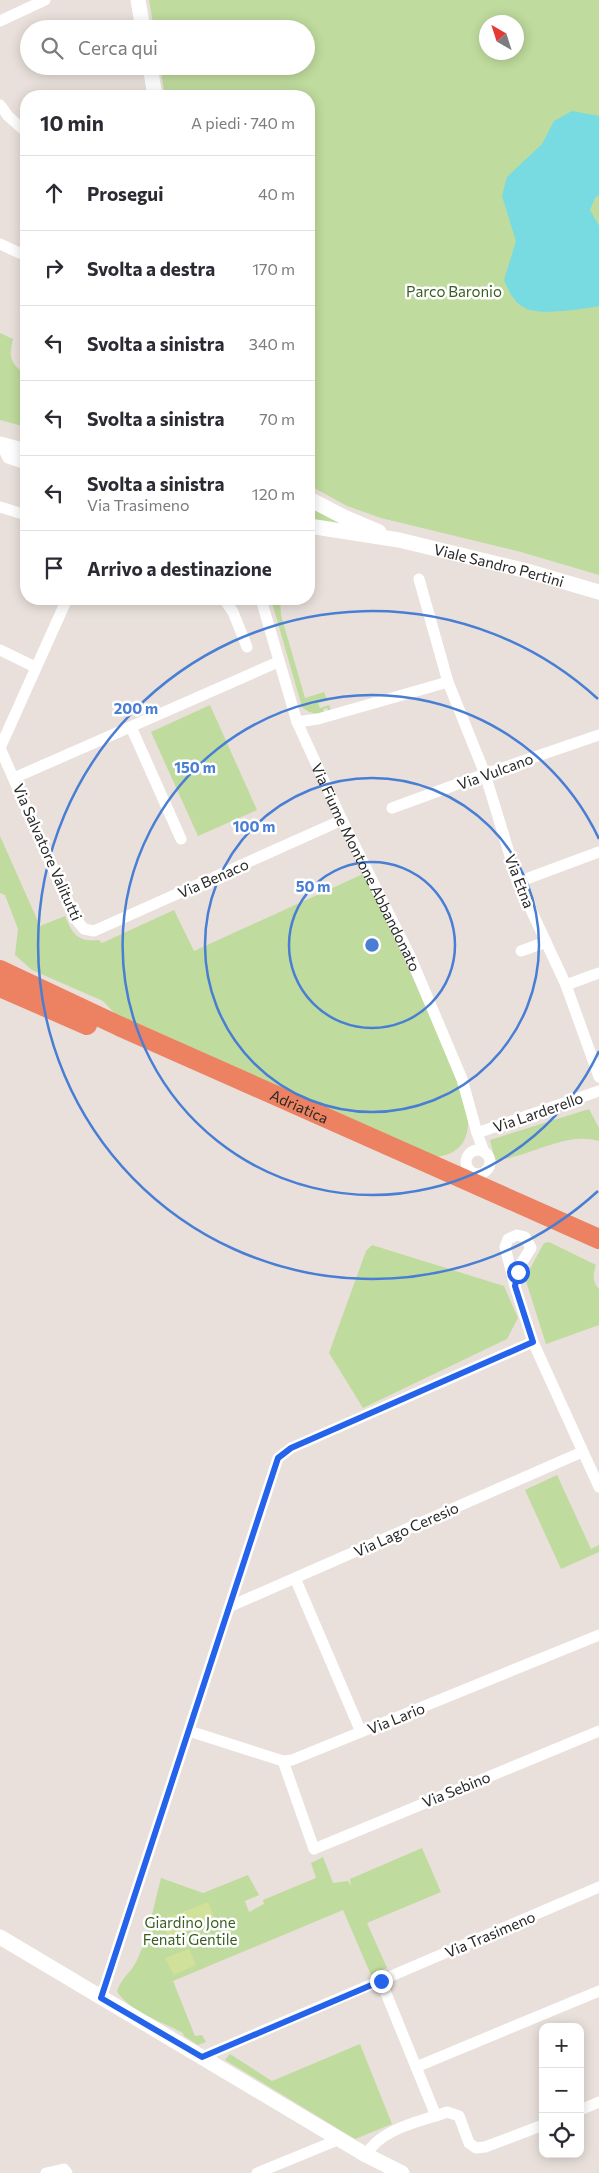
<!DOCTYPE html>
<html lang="it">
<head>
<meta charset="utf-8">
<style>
  :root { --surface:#fff; --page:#f7f7f7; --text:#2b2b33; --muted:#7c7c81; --line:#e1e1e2 }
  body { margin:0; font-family:Commissioner,sans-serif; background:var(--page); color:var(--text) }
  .controls { position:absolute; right:15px; bottom:15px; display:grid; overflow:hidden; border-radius:10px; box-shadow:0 2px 12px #0003 }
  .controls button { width:45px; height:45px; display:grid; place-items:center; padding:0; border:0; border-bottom:1px solid var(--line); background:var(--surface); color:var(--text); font:25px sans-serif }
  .compass { position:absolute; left:479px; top:15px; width:45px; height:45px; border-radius:50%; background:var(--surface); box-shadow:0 2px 12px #0003; rotate:321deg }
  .stop { position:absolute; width:15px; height:15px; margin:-11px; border:4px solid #2563eb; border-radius:50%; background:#fff }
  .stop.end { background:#2563eb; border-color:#fff; box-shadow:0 1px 5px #0008 }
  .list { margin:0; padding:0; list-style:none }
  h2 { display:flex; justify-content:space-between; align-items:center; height:65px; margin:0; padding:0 20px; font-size:21px }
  h2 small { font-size:16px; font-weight:400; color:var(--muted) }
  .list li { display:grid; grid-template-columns:32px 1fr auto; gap:15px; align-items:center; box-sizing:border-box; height:75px; padding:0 20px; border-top:1px solid var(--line) }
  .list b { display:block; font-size:19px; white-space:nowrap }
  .list p { margin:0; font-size:16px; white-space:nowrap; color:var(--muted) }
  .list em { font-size:16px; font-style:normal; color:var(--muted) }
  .icon { flex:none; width:28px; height:28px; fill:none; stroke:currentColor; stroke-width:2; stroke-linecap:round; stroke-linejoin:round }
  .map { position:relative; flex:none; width:599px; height:2173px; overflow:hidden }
  .search { position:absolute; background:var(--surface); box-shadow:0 2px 12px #0003; left:20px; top:20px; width:295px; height:55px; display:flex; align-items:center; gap:12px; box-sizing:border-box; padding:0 18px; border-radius:28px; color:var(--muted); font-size:19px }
  .panel { position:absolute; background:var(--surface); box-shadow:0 2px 12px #0003; left:20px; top:90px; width:295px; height:515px; border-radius:20px }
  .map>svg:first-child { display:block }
</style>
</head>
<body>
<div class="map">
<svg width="599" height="2173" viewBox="0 0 599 2173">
  <rect width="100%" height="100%" fill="#e9e0db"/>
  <g fill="#bfdb9d" fill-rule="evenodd">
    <path d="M149,0H599V575L521,552L381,518L347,506L309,485V96H165L160,66H306V29H154ZM486,22H516V52H486Z"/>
    <path d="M0,333L13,339C8,359 11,362 26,376V427L0,420Z"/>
    <polygon points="309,502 363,530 309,522"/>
    <path d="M271,599H280L281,615L305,698L324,692L327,700L318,703L320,708L329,705L331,711H329L327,708L323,709L324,713C315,715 309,713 302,707Z"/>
    <polygon points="210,705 257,810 198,836 151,732"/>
    <path d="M0,836L40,926L65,916C73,935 78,942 99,940L102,943L174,910L194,951L363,874C394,937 425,1000 450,1065C457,1083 468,1103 468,1123C468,1144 455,1155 436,1157L120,1019L103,1001L32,970L15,955L18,929L5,895L0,893Z"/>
    <path d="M589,1109L599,1128V1141C565,1131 529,1158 495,1160L490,1140Z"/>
    <path d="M549,1242L596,1265C593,1274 592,1282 599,1289V1325L546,1344L525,1278L544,1243Z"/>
    <polygon points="372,1245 504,1286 518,1318 507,1339 363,1408 329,1353 366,1251"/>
    <polygon points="557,1475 591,1549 599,1545 599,1552 561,1569 525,1490"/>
    <path d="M422,1848L441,1892L367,1923L387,1968L371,1975L343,1910L173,1981L195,2036L202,2035L206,2042L198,2045L184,2036L183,2033C163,2022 128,2011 117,1991C121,1978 133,1971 138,1958C149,1934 154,1904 161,1878L203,1893L248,1875L259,1895L245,1901L249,1912L264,1904L263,1900L316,1878L311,1863L323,1857L333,1883L348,1881L351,1886L350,1879Z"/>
    <polygon points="360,2044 392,2124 355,2139 225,2060 230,2054 272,2081"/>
  </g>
  <g fill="#d1e19a">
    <polygon points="208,1902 215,1919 168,1940 163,1920"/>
    <polygon points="189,1949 196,1965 174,1975 165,1958"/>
  </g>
  <path fill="#78dbe1" d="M572,111L599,116V195L595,198L590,210L599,226V306C583,309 538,316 525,308C513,302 509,291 504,280L516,241L502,196L507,177L542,144L554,121Z"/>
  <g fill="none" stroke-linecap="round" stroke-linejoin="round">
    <g stroke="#fff" stroke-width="11">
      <polyline points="0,21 45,0"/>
      <polyline points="0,105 8,116 26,132"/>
      <polyline points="0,244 26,256"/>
      <polyline points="1,444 8,458 26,464"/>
      <polyline points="0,507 26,515"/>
      <polyline points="419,579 448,682 485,774 518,882 566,985 599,1077"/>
      <polyline points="224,599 233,612 247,647"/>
      <path id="s1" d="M261,599L297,722L342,820L410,956L462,1079L477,1133L484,1152"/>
      <polyline points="0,650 35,667"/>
      <polyline points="297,722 318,719 448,682"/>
      <polyline points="131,727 181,839"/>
      <polyline points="0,748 75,918 84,929 94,931 342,820"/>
      <polyline points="0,748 67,599"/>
      <polyline points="14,778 278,662"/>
      <polyline points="392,808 485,774 599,735"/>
      <polyline points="518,882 599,852"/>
      <polyline points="521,951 546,942"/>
      <polyline points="566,985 599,973"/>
      <polyline points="477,1133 599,1091"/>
      <circle cx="478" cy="1162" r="12"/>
      <polygon points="517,1235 525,1237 531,1248 519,1267 515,1286 505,1247 508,1239"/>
      <polyline points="515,1286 533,1342 599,1487"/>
      <polyline points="295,1578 361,1732"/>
      <polyline points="231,1606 582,1452"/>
      <polyline points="189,1731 283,1761 292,1760 599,1635"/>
      <polyline points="283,1761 314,1849 599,1731"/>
      <polyline points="381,1981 436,2116"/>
      <polyline points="101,1998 278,1458 291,1448 533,1342"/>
      <polyline points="202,2057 599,1887"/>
      <polyline points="416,2067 599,1991"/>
      <polyline points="580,2110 599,2102"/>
      <path d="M366,2155C381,2128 420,2122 447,2112L459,2116L469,2143L476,2148L485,2147L543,2125"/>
      <polyline points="46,2173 64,2169 67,2173"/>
      <polyline points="257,2173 340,2139"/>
    </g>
    <g stroke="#fff" stroke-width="15">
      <polyline points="138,0 143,29"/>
      <polyline points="150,66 155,96"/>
      <polyline points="0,444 26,451"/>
      <polyline points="309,499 346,518 379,532"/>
      <path id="s2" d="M309,526L399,540L527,571L599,592"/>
      <polyline points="0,1937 366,2155 402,2173"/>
    </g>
    <g stroke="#ed8262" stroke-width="20">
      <path id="s3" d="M0,970L119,1026L599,1239"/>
      <polyline points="0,987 87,1025"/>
    </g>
  </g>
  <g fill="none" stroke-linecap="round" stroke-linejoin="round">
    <polyline stroke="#2563eb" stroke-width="6" points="381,1981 202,2057 101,1998 278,1458 291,1448 533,1342 515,1286 518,1272"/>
  </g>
  <g fill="none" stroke="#487ed4" stroke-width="2.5">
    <circle cx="372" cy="945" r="83"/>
    <circle cx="372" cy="945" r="167"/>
    <path d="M599 1051A250 250 0 1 1 599 839"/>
    <path d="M598 1191A334 334 0 1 1 598 699"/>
  </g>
  <g text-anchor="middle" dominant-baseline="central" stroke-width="5" stroke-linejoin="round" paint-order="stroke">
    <g font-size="15" fill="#395d21" stroke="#fff">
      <text x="454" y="291">Parco Baronio</text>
      <text x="190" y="1922">Giardino Jone<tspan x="190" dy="17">Fenati Gentile</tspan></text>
    </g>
    <g font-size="15" fill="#282828" stroke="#fff">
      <text stroke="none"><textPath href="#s2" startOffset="194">Viale Sandro Pertini</textPath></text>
      <text transform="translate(495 771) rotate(-20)">Via Vulcano</text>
      <text transform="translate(48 852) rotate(66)">Via Salvatore Valitutti</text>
      <text stroke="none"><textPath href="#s1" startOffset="289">Via Fiume Montone Abbandonato</textPath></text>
      <text transform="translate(213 878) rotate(-24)">Via Benaco</text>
      <text transform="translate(520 881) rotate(69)">Via Etna</text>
      <text stroke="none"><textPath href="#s3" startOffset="329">Adriatica</textPath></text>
      <text transform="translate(538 1112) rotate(-19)">Via Larderello</text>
      <text transform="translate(406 1529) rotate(-24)">Via Lago Ceresio</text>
      <text transform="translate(396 1718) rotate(-22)">Via Lario</text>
      <text transform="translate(456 1789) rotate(-22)">Via Sebino</text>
      <text transform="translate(490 1934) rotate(-23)">Via Trasimeno</text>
    </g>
  </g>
  <circle cx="372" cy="945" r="8" fill="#487ed4" stroke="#fff" stroke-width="2.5"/>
  <g font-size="15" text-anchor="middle" font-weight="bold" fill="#487ed4" stroke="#fff" stroke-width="5" stroke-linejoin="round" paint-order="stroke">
    <text x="136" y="714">200 m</text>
    <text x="195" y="773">150 m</text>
    <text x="254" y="832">100 m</text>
    <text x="313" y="892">50 m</text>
  </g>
</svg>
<div class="controls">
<button>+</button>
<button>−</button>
<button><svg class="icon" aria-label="locate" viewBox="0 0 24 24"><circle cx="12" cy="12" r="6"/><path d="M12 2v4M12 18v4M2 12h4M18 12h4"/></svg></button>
</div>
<svg class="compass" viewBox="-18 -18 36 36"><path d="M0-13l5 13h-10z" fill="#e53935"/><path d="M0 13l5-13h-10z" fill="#7c7c81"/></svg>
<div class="stop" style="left:518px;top:1272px"></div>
<div class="stop end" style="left:381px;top:1981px"></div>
<div class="search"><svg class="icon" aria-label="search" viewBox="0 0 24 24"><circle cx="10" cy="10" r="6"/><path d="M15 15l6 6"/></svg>Cerca qui</div>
<section class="panel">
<h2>10 min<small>A piedi · 740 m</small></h2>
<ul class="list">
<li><svg class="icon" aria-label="ahead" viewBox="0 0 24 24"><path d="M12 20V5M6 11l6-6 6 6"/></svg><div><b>Prosegui</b></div><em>40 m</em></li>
<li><svg class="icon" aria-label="right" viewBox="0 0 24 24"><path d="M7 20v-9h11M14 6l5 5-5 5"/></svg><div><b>Svolta a destra</b></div><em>170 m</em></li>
<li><svg class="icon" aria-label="left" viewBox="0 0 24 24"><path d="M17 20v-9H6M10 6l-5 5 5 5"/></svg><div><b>Svolta a sinistra</b></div><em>340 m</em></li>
<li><svg class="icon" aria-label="left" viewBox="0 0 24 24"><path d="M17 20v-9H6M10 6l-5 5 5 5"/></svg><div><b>Svolta a sinistra</b></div><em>70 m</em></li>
<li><svg class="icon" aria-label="left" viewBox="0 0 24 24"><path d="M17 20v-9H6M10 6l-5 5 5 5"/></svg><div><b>Svolta a sinistra</b><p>Via Trasimeno</p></div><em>120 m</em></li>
<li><svg class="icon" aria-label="arrive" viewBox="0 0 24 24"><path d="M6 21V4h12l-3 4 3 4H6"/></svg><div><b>Arrivo a destinazione</b></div></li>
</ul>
</section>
</div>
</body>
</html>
